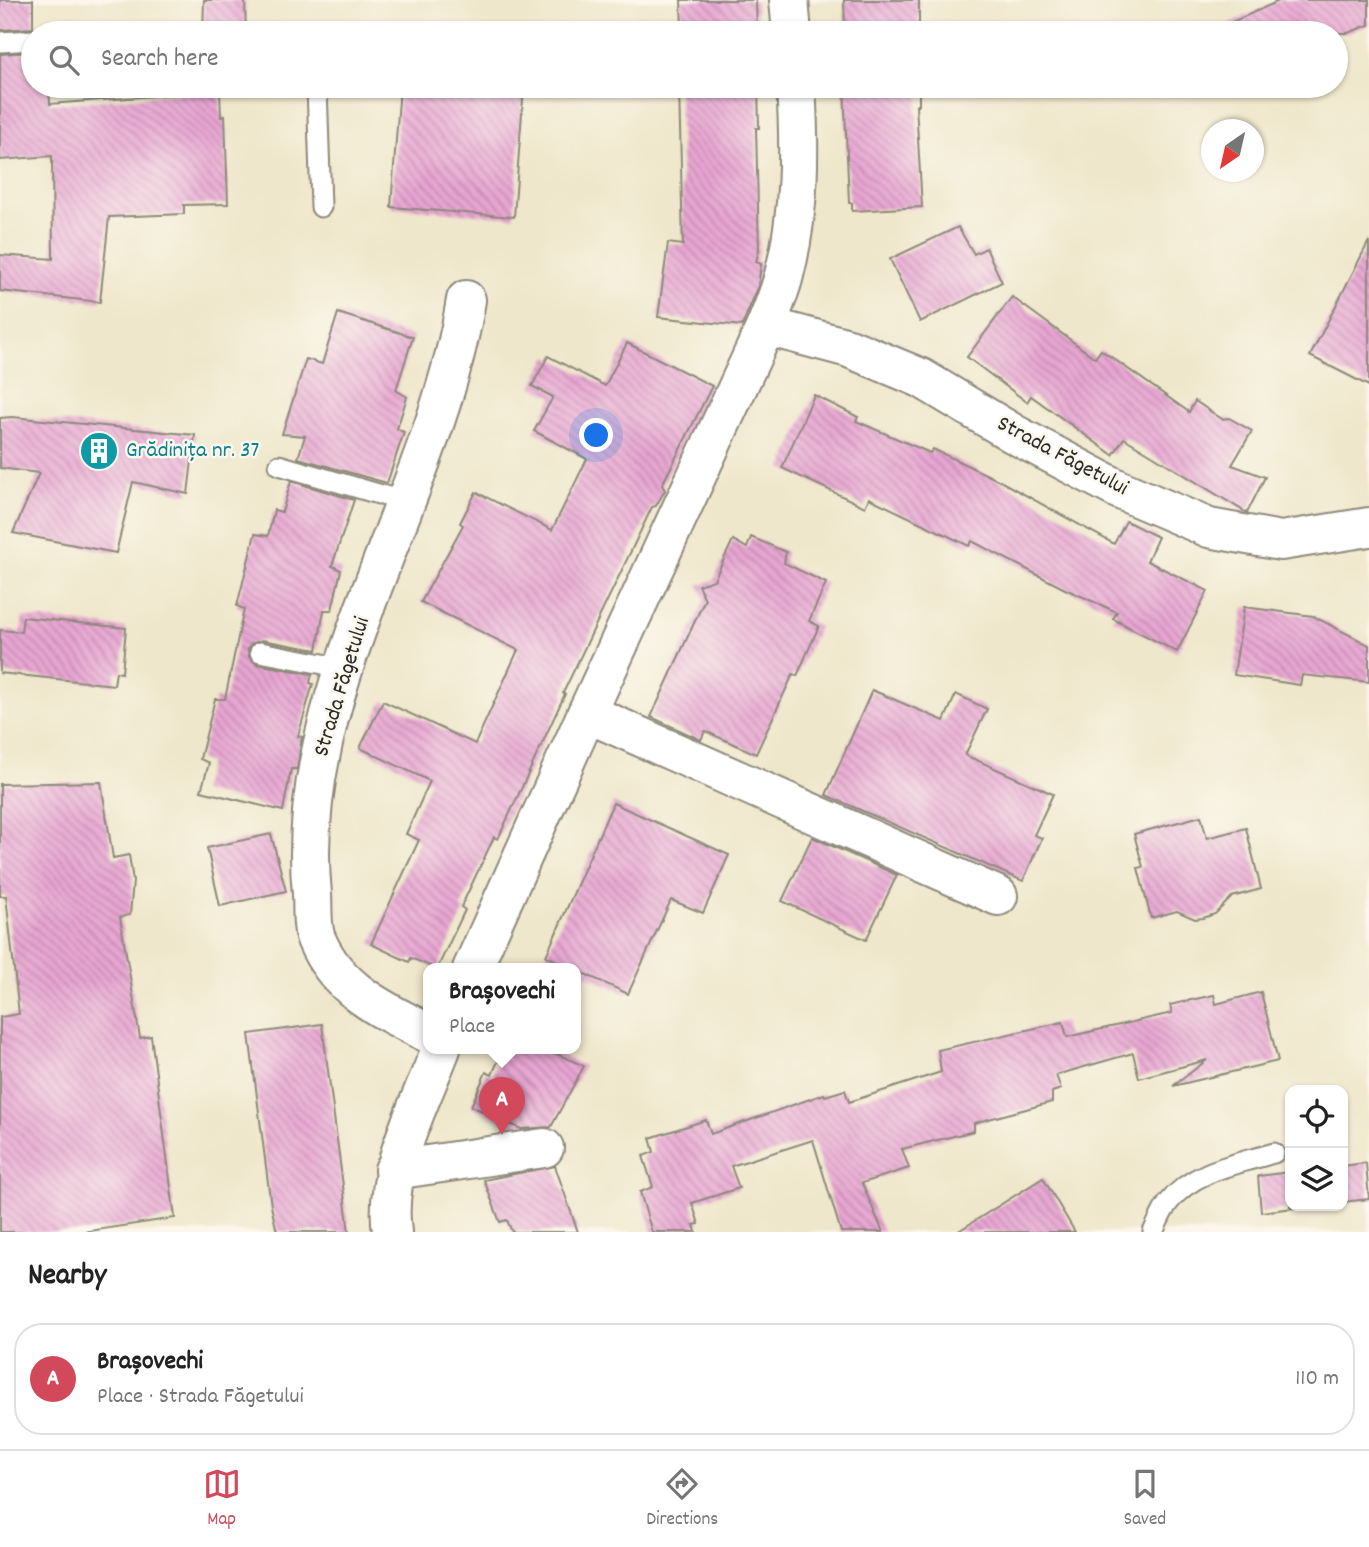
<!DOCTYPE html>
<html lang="en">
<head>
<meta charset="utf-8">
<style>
  :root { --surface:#fff; --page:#f2f2f2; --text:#222; --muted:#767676; --line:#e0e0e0; --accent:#d1495b }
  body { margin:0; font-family:Dekko,sans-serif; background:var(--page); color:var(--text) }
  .controls { position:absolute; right:21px; bottom:21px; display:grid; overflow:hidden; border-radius:14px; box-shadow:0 2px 5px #0004 }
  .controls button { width:63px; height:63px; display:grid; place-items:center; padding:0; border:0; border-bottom:2px solid var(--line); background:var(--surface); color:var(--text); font:35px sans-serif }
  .compass { position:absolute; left:1201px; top:119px; width:63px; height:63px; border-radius:50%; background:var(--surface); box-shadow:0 2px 5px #0004; rotate:214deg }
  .you { position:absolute; left:597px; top:436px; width:24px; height:24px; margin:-18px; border:5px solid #fff; border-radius:50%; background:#1a73e8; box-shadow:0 0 0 10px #1a73e833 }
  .badge { display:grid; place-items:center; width:46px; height:46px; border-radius:50%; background:var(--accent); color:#fff; font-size:23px; font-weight:700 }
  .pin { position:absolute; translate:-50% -58px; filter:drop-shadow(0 2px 4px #0008) }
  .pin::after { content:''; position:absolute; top:37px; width:24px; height:21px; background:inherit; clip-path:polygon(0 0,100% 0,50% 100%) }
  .popup { position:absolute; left:423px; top:963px; width:158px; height:91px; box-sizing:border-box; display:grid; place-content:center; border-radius:14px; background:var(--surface); filter:drop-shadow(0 2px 5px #0005); font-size:23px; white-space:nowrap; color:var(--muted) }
  .popup b { font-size:26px; color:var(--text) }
  .popup::after { content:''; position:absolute; left:50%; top:100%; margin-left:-14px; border:14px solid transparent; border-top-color:var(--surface) }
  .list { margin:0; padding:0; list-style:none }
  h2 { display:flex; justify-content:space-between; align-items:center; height:91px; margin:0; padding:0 28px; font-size:30px }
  h2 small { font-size:23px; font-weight:400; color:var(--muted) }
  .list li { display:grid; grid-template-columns:46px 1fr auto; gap:21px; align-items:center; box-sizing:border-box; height:112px; margin:0 14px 14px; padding:0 14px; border:2px solid var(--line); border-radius:28px }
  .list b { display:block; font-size:26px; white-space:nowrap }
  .list p { margin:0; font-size:23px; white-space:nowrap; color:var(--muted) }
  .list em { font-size:23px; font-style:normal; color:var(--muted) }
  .icon { flex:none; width:38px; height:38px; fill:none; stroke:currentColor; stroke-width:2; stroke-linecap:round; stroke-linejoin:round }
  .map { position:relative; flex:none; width:1369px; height:1232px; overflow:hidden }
  .search { position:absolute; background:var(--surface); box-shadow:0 2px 5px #0004; left:21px; right:21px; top:21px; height:77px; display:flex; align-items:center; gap:18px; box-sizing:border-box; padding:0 24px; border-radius:38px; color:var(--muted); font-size:26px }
  .sheet { height:217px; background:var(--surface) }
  nav { display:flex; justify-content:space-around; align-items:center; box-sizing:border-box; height:98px; border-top:2px solid var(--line); background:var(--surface); font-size:19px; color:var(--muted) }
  nav a { display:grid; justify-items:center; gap:4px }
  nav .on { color:var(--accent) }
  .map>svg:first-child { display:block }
</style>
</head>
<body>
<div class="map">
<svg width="1369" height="1232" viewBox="0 0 1369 1232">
  <defs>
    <pattern id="building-back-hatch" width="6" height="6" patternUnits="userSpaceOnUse" patternTransform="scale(1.75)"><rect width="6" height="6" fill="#e8a6d2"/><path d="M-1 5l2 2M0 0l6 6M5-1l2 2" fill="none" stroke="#bc87ab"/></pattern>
  </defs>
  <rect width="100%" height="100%" fill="#fbf7ec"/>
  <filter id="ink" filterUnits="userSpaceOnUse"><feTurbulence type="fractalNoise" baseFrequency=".0143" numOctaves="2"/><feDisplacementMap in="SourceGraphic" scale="14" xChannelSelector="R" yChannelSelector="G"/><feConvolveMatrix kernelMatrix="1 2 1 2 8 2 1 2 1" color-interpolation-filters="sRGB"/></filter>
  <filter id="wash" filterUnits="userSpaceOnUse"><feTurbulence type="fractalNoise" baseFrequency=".00686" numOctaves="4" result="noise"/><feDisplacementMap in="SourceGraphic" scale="28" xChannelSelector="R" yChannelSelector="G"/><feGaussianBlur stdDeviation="1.57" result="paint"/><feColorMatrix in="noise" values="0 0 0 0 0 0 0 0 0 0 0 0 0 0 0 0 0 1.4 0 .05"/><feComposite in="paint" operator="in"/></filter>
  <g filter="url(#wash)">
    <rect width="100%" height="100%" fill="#efe7cb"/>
    <g id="blocks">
      <g fill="url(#building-back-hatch)">
        <polygon points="0,0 33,0 33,28 0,30"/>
        <polygon points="204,0 245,0 246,33 203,33"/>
        <polygon points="681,0 756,0 757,33 680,33 682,33"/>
        <polygon points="844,0 919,0 919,33 845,33"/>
        <polygon points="1281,0 1369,0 1369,25 1348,33 1208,33"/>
        <polygon points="33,52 33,86 49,86 50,104 220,91 221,117 225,116 228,204 184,205 184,214 109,217 100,302 0,291 0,255 53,259 52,156 0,160 0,54"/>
        <polygon points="400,86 524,86 514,217 391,207"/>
        <polygon points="675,86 758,86 759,128 756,128 759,250 756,262 761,264 758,287 742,326 658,317 668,243 683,245 679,88 675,88"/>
        <polygon points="844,86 919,86 919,105 916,105 922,207 852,211 852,203 849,203"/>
        <polygon points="958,227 974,254 986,248 1002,282 920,322 890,259"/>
        <polygon points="1369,241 1369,386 1310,356"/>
        <polygon points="1012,297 1095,358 1101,350 1189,412 1195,401 1222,419 1229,418 1252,431 1232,465 1265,477 1247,513 1124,438 1113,455 1031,396 1027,402 967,357"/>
        <polygon points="338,313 413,337 396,390 407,397 397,429 404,432 387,483 298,458 305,436 282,434 306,359 322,364"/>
        <polygon points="627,343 712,386 662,485 665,490 656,506 652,507 563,693 565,694 498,839 494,837 461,907 465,910 437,969 411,958 409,962 371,944 419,840 406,834 430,781 360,748 383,701 475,744 518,650 421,602 463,525 460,523 476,492 552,530 587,459 534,431 553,397 532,386 548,356 605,386"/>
        <polygon points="814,395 858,417 856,421 930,453 933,449 1000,481 1114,544 1126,521 1158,537 1147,561 1208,591 1177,652 1113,619 1117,612 1065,589 972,541 969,546 869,498 865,507 782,468"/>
        <polygon points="12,417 195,435 188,494 133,482 116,553 13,533 39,473 0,468 0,418"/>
        <polygon points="291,481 354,500 332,566 341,570 332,610 324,610 317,650 262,640 251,644 248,649 249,657 257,664 312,674 310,683 313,684 298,736 302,737 297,769 291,769 283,811 201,791 209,763 200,759 215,699 225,699 244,609 237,606 255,534 268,536 274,510 282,512"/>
        <polygon points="751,537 786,552 784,563 826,583 809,621 819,626 797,676 793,674 756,754 705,731 701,740 651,717 705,599 698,585 714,580 733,540 747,548"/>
        <polygon points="1244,607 1313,616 1369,645 1369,682 1302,675 1300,685 1234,675"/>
        <polygon points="23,617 126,628 122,673 116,672 114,685 0,673 0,630 21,632"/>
        <polygon points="872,690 944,721 956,694 987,709 965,755 1053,794 1034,835 1042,838 1023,881 826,795"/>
        <polygon points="101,782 113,858 129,855 133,881 130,915 120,917 140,1038 151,1036 175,1218 83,1232 0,1232 0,1017 19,1014 6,896 0,896 0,784"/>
        <polygon points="613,803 729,855 703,913 671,900 628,994 546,956"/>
        <polygon points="1201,816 1207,838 1246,828 1261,889 1232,897 1215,914 1203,918 1195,919 1177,911 1151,918 1138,868 1143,867 1134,834"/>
        <polygon points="271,834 286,891 220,906 207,848"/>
        <polygon points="812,837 897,875 866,940 782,901"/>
        <polygon points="1261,992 1278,1061 1173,1086 1207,1060 1139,1078 1133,1053 1056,1075 1061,1089 1052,1092 1052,1102 974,1123 974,1131 902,1149 909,1168 862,1183 883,1232 841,1232 813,1140 731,1166 739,1188 692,1203 699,1224 694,1225 696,1232 652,1232 640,1192 653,1187 643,1156 654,1152 650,1138 706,1120 711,1134 824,1094 825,1096 845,1090 849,1102 941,1072 938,1050 1063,1022 1067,1037 1172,1013 1170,1005 1191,1000 1214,995 1216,1004"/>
        <polygon points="322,1024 349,1232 277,1232 271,1206 249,1034"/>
        <polygon points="508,1049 546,1049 584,1066 551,1127 521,1129 471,1106 486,1072 492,1075 498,1061 502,1062"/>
        <polygon points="1366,1163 1369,1199 1343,1202 1343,1166"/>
        <polygon points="555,1166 578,1232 512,1232 507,1220 500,1222 484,1180"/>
        <polygon points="1290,1172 1290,1206 1311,1206 1261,1212 1258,1176"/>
        <polygon points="1043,1178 1075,1232 957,1232"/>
      </g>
    </g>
  </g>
  <g filter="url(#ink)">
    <use href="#blocks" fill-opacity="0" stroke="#8d897b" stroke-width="2"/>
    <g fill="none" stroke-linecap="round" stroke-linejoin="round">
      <defs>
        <g id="service">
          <polyline points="0,42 33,40"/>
          <polyline points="317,86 321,207"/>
          <polyline points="279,465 406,502"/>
          <polyline points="260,652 344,668"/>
          <path d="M1153,1232C1158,1222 1162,1211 1169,1202C1194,1170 1237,1164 1274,1153"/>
        </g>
        <g id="minor">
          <polyline points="789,0 792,33"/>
          <polyline points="766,326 849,348 921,378 1014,434 1118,489 1209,528 1281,541 1369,527"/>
          <polyline points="587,713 998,896"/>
          <path d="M472,969L587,713L766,326C772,310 780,292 784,275C800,213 800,149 796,86"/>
          <path d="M428,1033C384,1011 338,990 317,941C311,929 313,908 312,894C291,691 435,498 466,300"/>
          <polyline points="394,1170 544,1148"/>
          <path d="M392,1232C383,1171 419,1106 441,1049"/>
        </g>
      </defs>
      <use href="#service" stroke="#8d897b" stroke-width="23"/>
      <use href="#minor" stroke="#8d897b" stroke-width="42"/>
      <use href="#service" stroke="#fff" stroke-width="19"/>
      <use href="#minor" stroke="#fff" stroke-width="38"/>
    </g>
  </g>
  <defs>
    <symbol id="building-disc" viewBox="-11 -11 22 22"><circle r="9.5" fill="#0f9aa8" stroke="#fbf7ec"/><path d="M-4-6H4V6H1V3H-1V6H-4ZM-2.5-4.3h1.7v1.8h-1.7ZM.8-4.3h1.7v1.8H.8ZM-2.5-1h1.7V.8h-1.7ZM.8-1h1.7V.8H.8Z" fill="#fff"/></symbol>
  </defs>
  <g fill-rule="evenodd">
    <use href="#building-disc" x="77" y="429" width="44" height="44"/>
  </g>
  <g text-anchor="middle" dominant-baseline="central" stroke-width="5" stroke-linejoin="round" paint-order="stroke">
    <g font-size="23" fill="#0d838f" stroke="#fbf7ec" text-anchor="start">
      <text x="126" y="451">Grădinița nr. 37</text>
    </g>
    <g font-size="23" fill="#2b2b2b" stroke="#fbf7ec">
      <text transform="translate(1062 457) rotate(28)">Strada Făgetului</text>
      <text transform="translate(343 687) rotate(-73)">Strada Făgetului</text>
    </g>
  </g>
</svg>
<div class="controls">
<button><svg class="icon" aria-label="locate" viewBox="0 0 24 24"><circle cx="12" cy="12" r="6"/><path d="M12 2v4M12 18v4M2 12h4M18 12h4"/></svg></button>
<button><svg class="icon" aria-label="layers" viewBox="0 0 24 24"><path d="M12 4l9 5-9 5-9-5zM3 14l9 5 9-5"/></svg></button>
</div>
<svg class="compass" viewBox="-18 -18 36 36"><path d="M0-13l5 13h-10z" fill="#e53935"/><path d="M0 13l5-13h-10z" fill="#767676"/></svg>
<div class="you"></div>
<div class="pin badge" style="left:502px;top:1135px">A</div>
<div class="popup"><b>Brașovechi</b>Place</div>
<div class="search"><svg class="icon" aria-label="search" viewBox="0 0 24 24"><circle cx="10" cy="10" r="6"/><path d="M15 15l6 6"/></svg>Search here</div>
</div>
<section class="sheet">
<h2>Nearby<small></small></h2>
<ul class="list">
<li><span class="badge">A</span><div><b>Brașovechi</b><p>Place · Strada Făgetului</p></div><em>110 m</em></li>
</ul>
</section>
<nav>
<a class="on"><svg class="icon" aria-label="map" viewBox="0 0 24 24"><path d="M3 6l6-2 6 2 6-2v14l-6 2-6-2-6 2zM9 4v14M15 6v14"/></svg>Map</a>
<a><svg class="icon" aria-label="directions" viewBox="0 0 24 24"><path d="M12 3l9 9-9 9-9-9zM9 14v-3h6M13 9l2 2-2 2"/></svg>Directions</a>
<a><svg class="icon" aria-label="saved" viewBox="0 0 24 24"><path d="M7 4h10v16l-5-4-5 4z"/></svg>Saved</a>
</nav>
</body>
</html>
